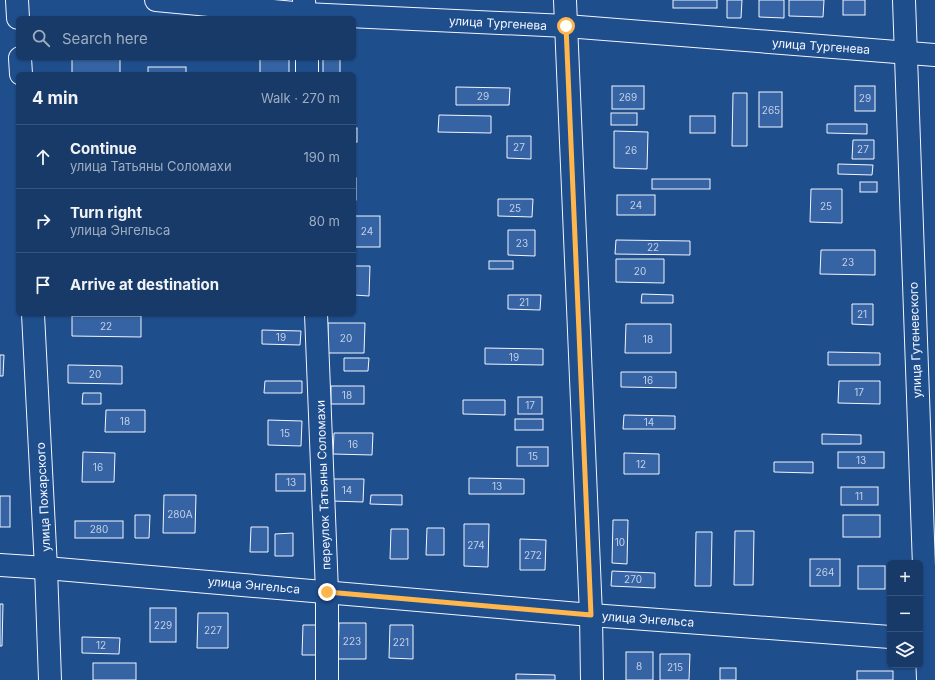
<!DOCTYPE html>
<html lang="en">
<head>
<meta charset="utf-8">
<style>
  :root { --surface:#173a69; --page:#244571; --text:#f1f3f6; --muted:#9eadc0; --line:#36547d }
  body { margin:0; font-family:Inter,sans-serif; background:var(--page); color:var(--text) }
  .controls { position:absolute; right:12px; bottom:12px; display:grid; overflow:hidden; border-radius:6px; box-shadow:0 1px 3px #0004 }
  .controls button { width:36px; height:36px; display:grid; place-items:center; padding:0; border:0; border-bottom:1px solid var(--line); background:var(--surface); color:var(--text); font:20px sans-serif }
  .stop { position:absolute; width:12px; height:12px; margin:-9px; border:3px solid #ffb74d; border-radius:50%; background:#fff }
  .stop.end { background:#ffb74d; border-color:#fff; box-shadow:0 1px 4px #0008 }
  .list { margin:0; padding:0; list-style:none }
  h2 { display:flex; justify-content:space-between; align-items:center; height:52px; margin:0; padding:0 16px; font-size:17px }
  h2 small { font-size:13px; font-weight:400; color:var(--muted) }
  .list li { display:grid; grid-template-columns:26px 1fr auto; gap:12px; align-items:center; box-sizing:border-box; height:64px; padding:0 16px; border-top:1px solid var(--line) }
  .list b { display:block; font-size:15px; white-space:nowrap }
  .list p { margin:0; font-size:13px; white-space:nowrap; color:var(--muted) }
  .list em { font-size:13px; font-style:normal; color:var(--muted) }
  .icon { flex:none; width:22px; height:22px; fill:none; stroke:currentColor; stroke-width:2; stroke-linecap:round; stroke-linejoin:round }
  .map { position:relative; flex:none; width:935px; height:680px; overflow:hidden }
  .search { position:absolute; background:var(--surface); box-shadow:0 1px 3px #0004; left:16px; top:16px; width:340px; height:44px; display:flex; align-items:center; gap:10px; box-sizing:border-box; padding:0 14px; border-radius:6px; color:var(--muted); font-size:15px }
  .panel { position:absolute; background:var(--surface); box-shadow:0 1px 3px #0004; left:16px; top:72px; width:340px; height:244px; border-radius:6px }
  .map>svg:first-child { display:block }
</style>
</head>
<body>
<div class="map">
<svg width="935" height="680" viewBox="0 0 935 680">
  <rect width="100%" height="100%" fill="#1f4e8c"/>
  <g fill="#3563a3" stroke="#f2f6ff">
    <rect x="673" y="0" width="44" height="8"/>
    <polygon points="727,0 742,0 741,18 727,18"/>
    <polygon points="759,0 784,0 784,18 759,17"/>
    <polygon points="789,0 824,0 823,17 789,16"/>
    <rect x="843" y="0" width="22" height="15"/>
    <rect x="72" y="58" width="48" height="16"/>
    <rect x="260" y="58" width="29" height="16"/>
    <rect x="323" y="58" width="17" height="16"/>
    <rect x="148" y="67" width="38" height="7"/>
    <rect x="612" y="86" width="32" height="23"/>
    <rect x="855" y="86" width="20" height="25"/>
    <polygon points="456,87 510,88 509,105 456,105"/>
    <rect x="759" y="92" width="23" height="35"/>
    <polygon points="733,93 747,93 747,146 732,146"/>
    <rect x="611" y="113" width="26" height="12"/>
    <polygon points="439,115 491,116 491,133 438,132"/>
    <rect x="690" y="116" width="25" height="17"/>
    <polygon points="827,124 867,124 867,134 827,133"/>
    <rect x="354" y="128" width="3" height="14"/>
    <polygon points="614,131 648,132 647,169 614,168"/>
    <polygon points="507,136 531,136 531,159 507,158"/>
    <polygon points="853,140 874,140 874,159 852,159"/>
    <polygon points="838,164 873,165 872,175 838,174"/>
    <rect x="354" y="178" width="2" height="22"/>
    <rect x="652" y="179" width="58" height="10"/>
    <rect x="860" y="182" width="17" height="10"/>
    <polygon points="811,189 842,189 842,223 810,222"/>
    <rect x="617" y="195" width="38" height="20"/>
    <polygon points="498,199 533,199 532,217 498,216"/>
    <rect x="354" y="216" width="26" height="31"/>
    <polygon points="508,230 535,230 535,256 508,255"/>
    <polygon points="616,240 690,241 690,255 615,254"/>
    <polygon points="821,250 875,250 875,275 820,274"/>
    <polygon points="616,259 664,259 664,283 616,282"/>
    <rect x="489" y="261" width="24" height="8"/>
    <polygon points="354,266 370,266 369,296 354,295"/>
    <polygon points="642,294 673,295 673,303 641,303"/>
    <polygon points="508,295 541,295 540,310 508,309"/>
    <polygon points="852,304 873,304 873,325 852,324"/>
    <polygon points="72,316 141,316 141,337 72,336"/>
    <polygon points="328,323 365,323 364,353 328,353"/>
    <polygon points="626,324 671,324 671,353 625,353"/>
    <polygon points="262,330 301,331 300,345 262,344"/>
    <polygon points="485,348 543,349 543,365 485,364"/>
    <polygon points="828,352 880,353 880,365 828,365"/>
    <polygon points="0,355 4,355 3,376 0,376"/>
    <polygon points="344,358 369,358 368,371 344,371"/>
    <polygon points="68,365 122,366 122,384 68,383"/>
    <polygon points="621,372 676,372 676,388 621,387"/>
    <polygon points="265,381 302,381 302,393 264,393"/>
    <polygon points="839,381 880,381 880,404 838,403"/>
    <rect x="331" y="386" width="33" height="18"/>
    <polygon points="83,393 101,393 101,404 82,404"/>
    <rect x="518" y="397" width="24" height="17"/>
    <polygon points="463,400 505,400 505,415 463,414"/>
    <polygon points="106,410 145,410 145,432 105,432"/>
    <polygon points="624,415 675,416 675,429 623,429"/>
    <rect x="515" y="419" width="28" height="11"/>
    <polygon points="268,420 302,421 301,446 268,445"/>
    <polygon points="334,433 373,433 372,455 333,454"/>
    <polygon points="822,434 861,435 861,444 822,444"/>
    <rect x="517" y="447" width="31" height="19"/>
    <polygon points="83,452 115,453 114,482 82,482"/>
    <rect x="838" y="452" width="46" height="16"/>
    <polygon points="624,453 659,454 659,474 624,474"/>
    <polygon points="774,462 813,462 813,473 774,472"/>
    <rect x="276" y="474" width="29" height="17"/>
    <polygon points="469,478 524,479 524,494 469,494"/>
    <polygon points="331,479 364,479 363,502 331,501"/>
    <rect x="841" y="487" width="37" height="18"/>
    <polygon points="164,495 196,495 195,533 163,533"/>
    <polygon points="371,495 402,495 402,505 370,504"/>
    <rect x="0" y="496" width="10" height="31"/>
    <polygon points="135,515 150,515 149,538 135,538"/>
    <rect x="843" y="515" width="37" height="22"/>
    <polygon points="613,520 628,520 627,564 612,563"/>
    <rect x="75" y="521" width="48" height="17"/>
    <polygon points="464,524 489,524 488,567 464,566"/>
    <polygon points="251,527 268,527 268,552 250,552"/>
    <polygon points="427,528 444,528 444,555 426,555"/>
    <polygon points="391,529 408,529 408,559 390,559"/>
    <polygon points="735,531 754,531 753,585 734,585"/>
    <polygon points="696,532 712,532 711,586 695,586"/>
    <polygon points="293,533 293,556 275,556 275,534"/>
    <polygon points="520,539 546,540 545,570 520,570"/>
    <rect x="810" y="559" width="30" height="27"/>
    <rect x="858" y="566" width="27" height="23"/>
    <polygon points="612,571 655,573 655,588 611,586"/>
    <polygon points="0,604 3,604 2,646 0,646"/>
    <rect x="150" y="608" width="26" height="34"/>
    <polygon points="198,613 228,613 228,648 197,648"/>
    <polygon points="339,623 366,623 366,659 338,659"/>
    <polygon points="303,625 317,625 317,655 302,655"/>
    <polygon points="390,625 413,625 413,659 389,658"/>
    <polygon points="82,637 120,638 119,654 82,653"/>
    <rect x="626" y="652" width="27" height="28"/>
    <polygon points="660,654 690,654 689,680 660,680"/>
    <rect x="93" y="663" width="43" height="17"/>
    <rect x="720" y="668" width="16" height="12"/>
    <rect x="857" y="671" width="36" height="9"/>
    <polygon points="516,674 555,675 555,680 516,680"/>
  </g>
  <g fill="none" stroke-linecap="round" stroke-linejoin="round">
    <defs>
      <g id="minor">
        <polyline points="17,0 18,18"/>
        <polyline points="304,0 305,18"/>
        <polyline points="565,0 591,615 592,680"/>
        <polyline points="904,0 928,680"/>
        <polyline points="20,58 21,74"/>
        <polyline points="307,58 307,74"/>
        <polyline points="33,314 46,568 50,680"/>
        <polyline points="316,314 327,592 327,680"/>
        <polyline points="0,565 46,568 591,615 890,637"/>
      </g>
      <polyline id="major" points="156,0 305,14 566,26 935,55"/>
    </defs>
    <use href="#minor" stroke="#f2f6ff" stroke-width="24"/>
    <use href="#major" stroke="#f2f6ff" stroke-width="24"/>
    <use href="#minor" stroke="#1f4e8c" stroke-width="22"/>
    <use href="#major" stroke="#1f4e8c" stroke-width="22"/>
  </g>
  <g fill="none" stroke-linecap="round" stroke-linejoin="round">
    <polyline stroke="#ffb74d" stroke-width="5" points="327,592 591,615 566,26"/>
  </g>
  <g text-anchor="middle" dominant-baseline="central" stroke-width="3" stroke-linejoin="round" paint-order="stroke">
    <g font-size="10" fill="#c3d1e8">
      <text x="483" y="96">29</text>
      <text x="628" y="97">269</text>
      <text x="865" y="98">29</text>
      <text x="771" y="110">265</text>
      <text x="519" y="147">27</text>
      <text x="863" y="149">27</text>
      <text x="631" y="150">26</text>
      <text x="636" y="205">24</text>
      <text x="826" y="206">25</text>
      <text x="515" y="208">25</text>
      <text x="367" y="231">24</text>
      <text x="522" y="243">23</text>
      <text x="653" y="247">22</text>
      <text x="848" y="262">23</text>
      <text x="640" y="271">20</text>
      <text x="524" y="302">21</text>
      <text x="862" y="314">21</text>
      <text x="106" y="326">22</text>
      <text x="281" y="337">19</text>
      <text x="346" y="338">20</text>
      <text x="648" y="339">18</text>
      <text x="514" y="357">19</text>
      <text x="95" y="374">20</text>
      <text x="648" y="380">16</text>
      <text x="859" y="392">17</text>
      <text x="347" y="395">18</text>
      <text x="530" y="405">17</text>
      <text x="125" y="421">18</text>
      <text x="649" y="422">14</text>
      <text x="285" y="433">15</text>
      <text x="353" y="444">16</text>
      <text x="533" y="456">15</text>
      <text x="861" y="460">13</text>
      <text x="641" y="464">12</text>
      <text x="98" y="467">16</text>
      <text x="291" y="482">13</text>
      <text x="497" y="486">13</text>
      <text x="347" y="490">14</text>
      <text x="859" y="496">11</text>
      <text x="180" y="514">280А</text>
      <text x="99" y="529">280</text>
      <text x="620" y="542">10</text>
      <text x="476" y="545">274</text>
      <text x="533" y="555">272</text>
      <text x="825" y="572">264</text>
      <text x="633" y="579">270</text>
      <text x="163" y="625">229</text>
      <text x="213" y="630">227</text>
      <text x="352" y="641">223</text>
      <text x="401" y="642">221</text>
      <text x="101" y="645">12</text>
      <text x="639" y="666">8</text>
      <text x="675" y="667">215</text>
    </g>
    <g font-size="12" fill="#f2f6ff" stroke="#1f4e8c">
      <text transform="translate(498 23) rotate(3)">улица Тургенева</text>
      <text transform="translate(821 46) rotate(4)">улица Тургенева</text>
      <text transform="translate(915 340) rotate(-92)">улица Гутеневского</text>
      <text transform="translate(323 485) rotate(-92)">переулок Татьяны Соломахи</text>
      <text transform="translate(43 497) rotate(-93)">улица Пожарского</text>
      <text transform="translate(254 585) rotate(5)">улица Энгельса</text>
      <text transform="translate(648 619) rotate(4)">улица Энгельса</text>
    </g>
  </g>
</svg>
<div class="controls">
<button>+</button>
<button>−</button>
<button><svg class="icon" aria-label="layers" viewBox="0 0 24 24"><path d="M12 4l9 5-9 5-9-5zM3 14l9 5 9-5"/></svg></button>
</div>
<div class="stop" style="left:566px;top:26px"></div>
<div class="stop end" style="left:327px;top:592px"></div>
<div class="search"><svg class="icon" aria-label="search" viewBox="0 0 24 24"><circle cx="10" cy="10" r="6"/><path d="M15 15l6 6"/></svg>Search here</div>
<section class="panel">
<h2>4 min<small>Walk · 270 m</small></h2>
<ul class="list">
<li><svg class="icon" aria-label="ahead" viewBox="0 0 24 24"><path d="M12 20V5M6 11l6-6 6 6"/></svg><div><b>Continue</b><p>улица Татьяны Соломахи</p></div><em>190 m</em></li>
<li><svg class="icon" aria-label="right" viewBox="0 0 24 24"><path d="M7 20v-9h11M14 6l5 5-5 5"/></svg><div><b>Turn right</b><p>улица Энгельса</p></div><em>80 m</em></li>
<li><svg class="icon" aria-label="arrive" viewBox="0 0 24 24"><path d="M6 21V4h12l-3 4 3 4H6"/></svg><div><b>Arrive at destination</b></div></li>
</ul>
</section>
</div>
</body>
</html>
